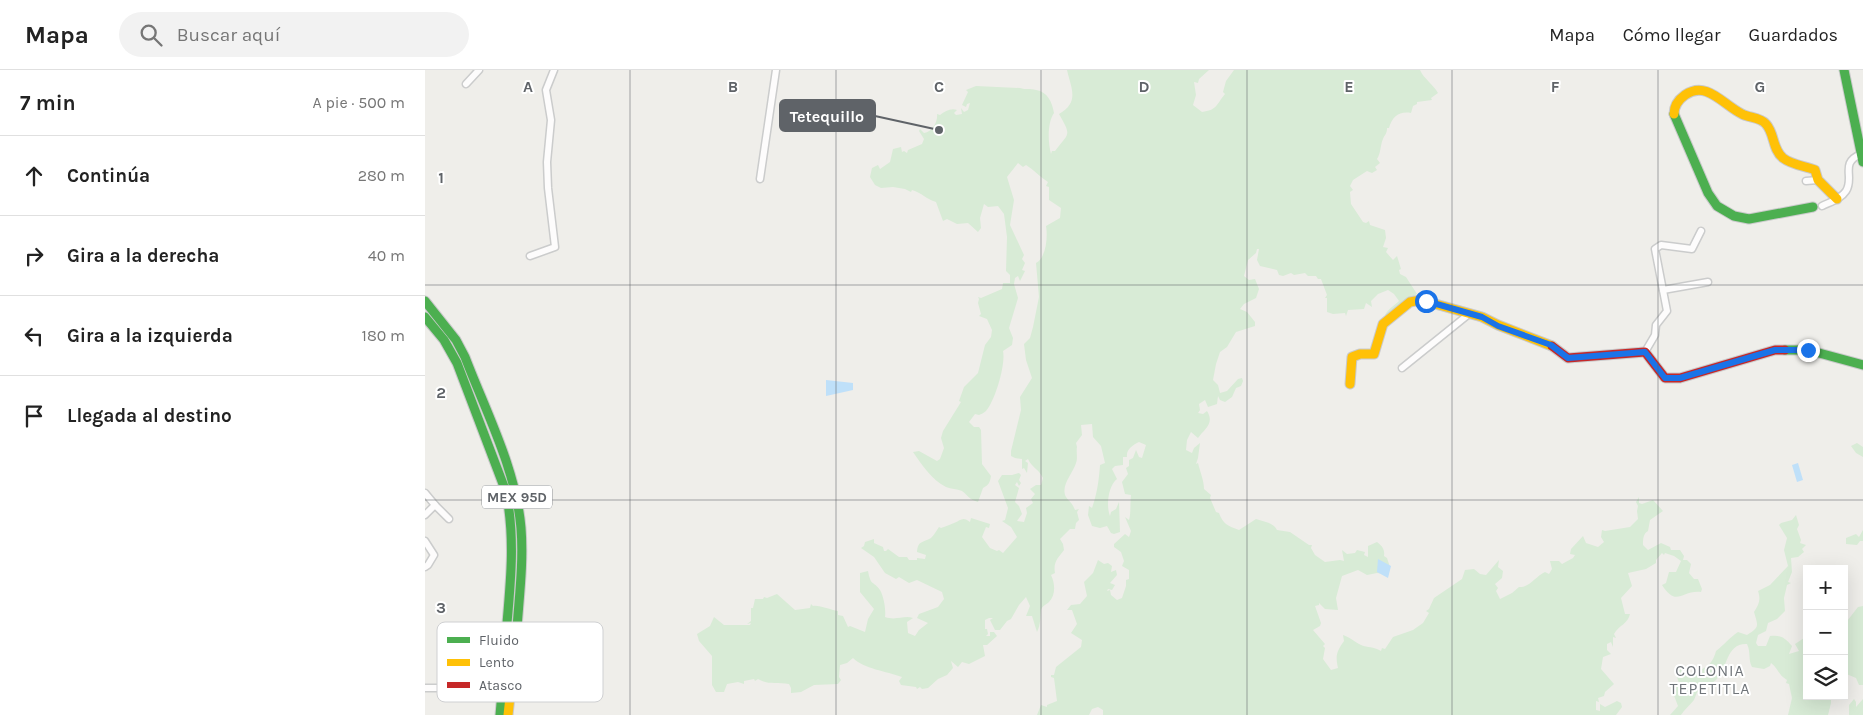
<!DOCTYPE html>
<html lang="es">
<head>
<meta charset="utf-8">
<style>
  :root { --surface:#fff; --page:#f2f2f2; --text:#222; --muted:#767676; --line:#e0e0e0 }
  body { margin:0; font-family:Karla,sans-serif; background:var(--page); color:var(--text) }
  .controls { position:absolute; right:15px; bottom:15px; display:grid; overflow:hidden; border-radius:0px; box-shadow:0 5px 20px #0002 }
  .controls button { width:45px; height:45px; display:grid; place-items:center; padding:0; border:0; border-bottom:1px solid var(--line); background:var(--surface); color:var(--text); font:25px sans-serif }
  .stop { position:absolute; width:15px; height:15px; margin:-11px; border:4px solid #1a73e8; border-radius:50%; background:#fff }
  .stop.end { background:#1a73e8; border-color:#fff; box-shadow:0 1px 5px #0008 }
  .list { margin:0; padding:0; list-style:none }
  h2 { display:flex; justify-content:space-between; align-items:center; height:65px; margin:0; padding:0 20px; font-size:21px }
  h2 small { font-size:16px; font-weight:400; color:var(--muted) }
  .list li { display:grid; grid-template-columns:32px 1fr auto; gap:15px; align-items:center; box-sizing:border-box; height:80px; padding:0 20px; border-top:1px solid var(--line) }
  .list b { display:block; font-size:19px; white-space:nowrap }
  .list em { font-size:16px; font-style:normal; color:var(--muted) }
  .icon { flex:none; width:28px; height:28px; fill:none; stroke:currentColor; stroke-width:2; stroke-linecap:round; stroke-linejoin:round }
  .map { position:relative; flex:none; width:1438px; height:645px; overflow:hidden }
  header { display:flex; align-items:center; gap:30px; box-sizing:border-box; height:70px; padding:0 25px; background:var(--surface); border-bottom:1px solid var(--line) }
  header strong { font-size:24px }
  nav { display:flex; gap:28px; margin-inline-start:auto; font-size:18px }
  .search { width:350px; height:45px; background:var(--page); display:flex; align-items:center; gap:12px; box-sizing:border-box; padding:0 18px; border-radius:28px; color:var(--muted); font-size:19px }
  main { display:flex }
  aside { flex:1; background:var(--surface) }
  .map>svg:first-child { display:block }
</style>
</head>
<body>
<header>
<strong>Mapa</strong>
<div class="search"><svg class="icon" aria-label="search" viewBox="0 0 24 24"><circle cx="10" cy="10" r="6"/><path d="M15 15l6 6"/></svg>Buscar aquí</div>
<nav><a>Mapa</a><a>Cómo llegar</a><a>Guardados</a></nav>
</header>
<main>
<aside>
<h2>7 min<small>A pie · 500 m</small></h2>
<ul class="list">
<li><svg class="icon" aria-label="ahead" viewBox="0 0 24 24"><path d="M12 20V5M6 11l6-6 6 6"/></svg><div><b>Continúa</b></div><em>280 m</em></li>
<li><svg class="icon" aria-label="right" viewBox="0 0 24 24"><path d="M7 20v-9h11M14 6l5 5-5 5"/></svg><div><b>Gira a la derecha</b></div><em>40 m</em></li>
<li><svg class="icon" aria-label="left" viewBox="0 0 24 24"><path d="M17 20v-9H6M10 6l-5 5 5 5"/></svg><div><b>Gira a la izquierda</b></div><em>180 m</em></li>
<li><svg class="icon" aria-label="arrive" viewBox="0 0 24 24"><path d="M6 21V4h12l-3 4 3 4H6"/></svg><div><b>Llegada al destino</b></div></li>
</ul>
</aside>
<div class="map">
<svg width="1438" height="645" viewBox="0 0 1438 645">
  <rect width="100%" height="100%" fill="#efeeea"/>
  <g fill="#d8ebd6">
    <path d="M642,0H784L774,9L773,13L769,12L771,25L768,35L777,42C792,40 791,35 800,24L798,22L801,11L809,0H995C999,9 1008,14 1013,23L1006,28L1007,30L992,32V34L988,36L986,43C974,41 967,47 964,58H962C962,64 960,64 958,69C955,76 956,83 952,89L955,93L950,97L952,100L947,103L942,101L928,110L925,116L928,120L925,122L926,134L938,152L941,153L944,151L945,155L960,160L961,168L958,177L963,178L961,182L968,190L972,186L976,199L974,200L975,204L981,207L992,224L984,229L965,248L960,245C964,238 969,236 974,231L969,224L963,220L953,224L946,231L947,237L941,233L939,239L923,240L921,246L920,243L908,244L902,242V228H900L902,225L896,209H893L891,206H883L880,203L869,205L866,203L858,206L854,205L852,200L835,196L832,190L834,179H832L831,183L823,190L819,206L824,210L830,209L834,219L831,228L819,234L815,239L822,242L830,252V256L811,262L802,277L795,282L791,294L788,310L793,315L795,323L802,321L813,309L817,308L818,311L816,316L811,318L807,327L800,332L795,330L793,326L792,334L783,337L780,330L774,334L775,340L773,343L778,344L782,341C790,354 779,359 773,368L766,362L762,370L761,380L767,383L769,378L775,373L773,388L771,394L773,393C775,402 779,410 779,419L786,425L785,428L791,442L794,443C798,454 803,456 814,460L831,449C839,452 848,452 852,460L865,462L884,475H887L886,478L890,485L900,492L915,490L919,491L917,480L922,484L930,483L932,480L940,482L939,485L943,487V476L952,472C957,476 960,479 959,486L962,488L965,497L961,504L952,503L942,505L933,500L917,506L911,528L913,540L900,539L894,533V535L890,536L896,553L895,556L888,560L900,574L898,576L900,578L898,589L906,600L913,598C910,585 912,581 919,571L918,565C927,568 929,572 936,575C943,578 948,576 956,581L957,578L960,579L968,567L988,560L998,553L1004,543L1001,541L1004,539L1009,528L1037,509L1040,500L1049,499L1055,504L1061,505L1074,490L1073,497L1078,501L1077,508L1070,514L1073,518L1071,521L1075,529L1087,523L1094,517C1104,518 1111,506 1120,502L1124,504L1127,499L1125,491H1134L1137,494L1148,488L1150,485L1145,484L1146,479L1158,466L1161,473L1173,477L1179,472L1176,467L1177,460L1180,461L1205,457L1213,449L1212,441L1213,436L1211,432L1214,427V433L1217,434L1228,430L1238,441L1225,450L1223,461C1218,464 1218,469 1218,475L1223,480L1236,473L1245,477L1246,480H1255L1259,486L1258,490H1262L1266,494L1264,503L1269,509H1273L1277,519L1276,522C1256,520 1252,538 1237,515L1241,513L1244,502H1251L1256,491L1249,486L1240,483L1239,485L1237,483L1231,490V493L1221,499L1203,503L1207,516L1196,528L1200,544H1205C1203,554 1194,555 1189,564L1191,568L1188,567V577L1186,572L1182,574V580L1186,584L1178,587L1176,599L1189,614L1180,622L1179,626L1173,628L1174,632L1171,631V640L1175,641V634L1180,637L1192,631L1196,633L1197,637L1191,645H678V640L673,637L667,639L664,645H612L616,635L622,637V635L632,631L629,608L626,607V605H629L631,597L656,577L657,570L646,563L652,554L647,540H642L646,535L655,534L662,526L659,512L668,503L673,490L679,494L683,493L687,496L686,502L691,500L692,505L685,513L690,515L687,520L683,519L682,521L685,520L686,525L692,530L697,528L701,516V510L704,509V500L697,496L699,491L696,482L689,477V474L700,464L704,467L706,461L700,447L704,450C706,444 705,433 706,425L700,424L697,412L703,404L701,398L704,396V390L708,388L711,380L714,387L717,388L721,375L714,372C708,375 701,379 702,387H698V395L690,396L687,399L692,409C683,416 681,436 685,446L686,442L691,439L694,432L695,462L689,464L686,463L682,456L675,458L667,456L663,445L664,436L667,438C672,424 674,410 675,395L680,393L676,376L668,367L667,354L656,355L657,365L651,373L652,377C651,382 653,388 651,393C648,403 635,416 641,427C644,431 648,434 650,440L654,439L652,442L654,450L651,453L650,459H645L635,469L638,474L639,480C633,488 628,492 630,503L626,505C630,513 631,525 624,532C621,535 618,535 616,540C615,547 616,554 612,562L607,546H601L605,536L601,527L594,535L586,549L582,551L575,560H570L565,550L568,548H564L560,550V559H562L563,564L561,566H565V562H569L572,566L562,575H558L560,586L544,594L537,592L533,597L526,591L528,598L522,605L513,609L503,618L497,619L495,617L492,619L491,617L476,615L474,611L477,607C461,601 439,599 428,588L422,593L415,595L414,607L416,610L413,614L389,615L376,622L366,623V618L364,614C352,612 343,615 333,609L330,611L329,609L319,611V614L313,612L302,614L299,622H291L287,615V586L274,571L272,564L285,556L289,547L299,555H325L326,553L322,554L326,551V538H328L330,529H338L339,527L342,528L352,524L370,540L385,538L386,534L388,536C395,535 405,540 413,541V545L418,546L423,557L425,556L440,562L443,549L449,539L435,522V503L443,501C446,517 448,510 455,520C459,527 461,540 460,547C471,551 479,545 488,548L482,552L483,563L490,566L494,560L503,553L492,548L494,544L513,537L519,529L517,522L492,510L484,513L474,507L471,509L460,503L449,487L436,478L439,476L440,472L449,469V473L458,477L459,481H461L463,479L474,487H482L484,490H492V488L500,489L501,485L492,482C493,470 498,473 506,468C509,465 512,460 514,457L516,458C521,456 525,455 529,453C536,450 538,446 545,452L546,448L565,454L564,458L561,457L557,467L565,478L572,481L574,480L578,483L592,467L586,457L577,451L580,450L583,438L573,411L577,405H587L594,403L596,405L594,410L596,413L594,416L592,412L590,415L594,418L590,432L594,436L597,444L592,451L599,452L602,443L601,438L608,433L606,429L610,424L605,419L611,415H616L618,408C613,398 607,398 603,389L600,391L603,393L602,403L599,398L597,399V389L590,388L586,386V381L596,340L595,327L607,308L601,290L599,274L605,268L608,257L614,227L611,193C621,188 623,167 621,156L635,148L636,138L624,130V117L621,116L623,112C615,107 609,100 601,95L598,97L593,93L582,107L589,130L585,155L599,185L597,189L600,193L597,200L600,201L595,211L593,206L590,208L589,214L593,228L584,258L588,268L587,275L578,281C581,294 570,331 561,341C559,343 556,344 554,345L550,344L544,352L549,357H554L556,360L557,394L566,406C565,412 564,415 558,418L553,432C543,429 544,426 537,421C532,419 526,419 521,417C507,410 497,395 488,382L494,381L512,391L515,389L519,378L516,368L518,361L536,332L534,331L539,317L553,303L560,275L566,267L567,260L562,249L554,246L556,244L553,233L554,229L553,227L556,228L577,219L578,213H585V205L581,201L582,167L579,144L573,136L563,137L559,134L555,148L556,158L553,162L543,153L532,154L522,149L518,151L511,132C501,129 497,123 487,120L486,122L480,119L468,117L456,118L450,115L445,107L447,98L453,95L455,99L465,92L468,79L476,77L477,82L479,81L482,83L483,80L497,74L499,69L494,61L495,59L499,63C508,62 513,51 512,44L515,45C520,41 526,38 532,40L529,43L531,45L537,44L536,38L539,42L543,40L545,33L542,34L541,37L537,35L543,22L541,20L551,16L595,18C601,20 605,18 611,20C623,22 627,32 629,43C622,53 623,73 626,84L627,81H630C644,62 647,67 634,44C655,32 646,18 642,0Z"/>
    <polygon points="1432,373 1438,377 1438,387 1431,383 1426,376"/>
    <path d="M1371,445L1374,455L1372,459L1376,470L1375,473L1381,475L1377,479L1379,482L1373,487L1366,488L1367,502L1363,512L1366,513L1362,515L1359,528L1360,541L1352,549L1343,553L1341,561L1333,565L1331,573L1333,576H1341L1345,566C1356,565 1359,567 1367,576L1364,584L1374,581L1370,574L1382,566V626H1406V633L1403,645H1363L1367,628L1364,614L1361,613L1362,610C1353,605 1353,598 1346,593L1345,596L1339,599L1327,597C1323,590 1326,582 1322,574C1301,573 1303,598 1291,610C1287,614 1279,615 1274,620C1271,623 1271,626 1269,630C1265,635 1259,640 1256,645H1245L1253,636L1248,623L1250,618L1246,615L1254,613L1251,604L1252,600L1257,596L1267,604C1280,598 1287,596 1291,581C1299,575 1304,568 1313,562L1322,565C1335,557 1333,556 1329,542C1334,534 1336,530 1333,521L1345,515L1363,496L1359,480L1362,468L1354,455L1356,453L1367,450Z"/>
    <polygon points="1438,460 1438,471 1435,471 1432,475 1421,474 1421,468 1431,464 1434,467"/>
    <polygon points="1438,536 1438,615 1434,615 1431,608 1419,603 1419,555 1433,537"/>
    <polygon points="1429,629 1431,632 1431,637 1438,629 1438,645 1424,645 1424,635"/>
  </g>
  <g fill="#bfe0f9">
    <polygon points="401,310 428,313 428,320 401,326"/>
    <polygon points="1373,393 1378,410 1372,412 1367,395"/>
    <polygon points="953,489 966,496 963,508 952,502"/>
  </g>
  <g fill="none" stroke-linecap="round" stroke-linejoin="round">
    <defs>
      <g id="street">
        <polyline points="41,14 54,0"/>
        <polyline points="335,109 351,0"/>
        <polyline points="1381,111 1393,110"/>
        <path d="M1397,136C1405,132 1416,129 1421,121C1430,107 1414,93 1436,84"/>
        <polyline points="105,186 130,177 123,118 122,92 126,50 121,20 129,0"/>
        <polyline points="1238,220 1283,212"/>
        <polyline points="1220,282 1230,265 1231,255 1242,241 1230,179 1236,175 1267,179 1276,161"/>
        <polyline points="977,298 1044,244"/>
        <polyline points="0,423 10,435 0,445"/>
        <polyline points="10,435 24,449"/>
        <polyline points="0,471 9,485 3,495 0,497"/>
        <polyline points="0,618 12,618"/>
      </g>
      <g id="fast">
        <polyline points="1419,0 1438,92"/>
        <polyline points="1249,44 1283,123 1292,136 1309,146 1324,149 1388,137"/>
        <path d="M0,231L31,270L40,287C61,342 91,399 96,458C99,496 93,535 91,573"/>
        <path d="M0,247L19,270L32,293L81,422C90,466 86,508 82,553C79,583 78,614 75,645"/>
        <polyline points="1360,280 1383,280 1438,295"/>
      </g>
      <g id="slow">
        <path d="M1249,44C1249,37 1253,30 1260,25C1282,10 1298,35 1317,44C1324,48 1335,47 1341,54C1350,64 1347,79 1358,88C1367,95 1380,96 1390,100L1393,110L1412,129"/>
        <polyline points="925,314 927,287 935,284 949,284 958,254 985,232 996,230 1057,247 1073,255 1127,276"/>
        <polyline points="83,645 91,573"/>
      </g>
      <polyline id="jam" points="1127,276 1143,288 1220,282 1240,308 1255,308 1350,280 1360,280"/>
    </defs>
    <use href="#street" stroke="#cbcccc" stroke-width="9"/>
    <use href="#fast" stroke="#cacacb" stroke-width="11"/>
    <use href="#slow" stroke="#cacacb" stroke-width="11"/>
    <use href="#jam" stroke="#cacacb" stroke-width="11"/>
    <use href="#street" stroke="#fdfcfc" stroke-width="6"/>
    <use href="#fast" stroke="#4caf50" stroke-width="9"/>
    <use href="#slow" stroke="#ffc107" stroke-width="9"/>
    <use href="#jam" stroke="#c62828" stroke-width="9"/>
  </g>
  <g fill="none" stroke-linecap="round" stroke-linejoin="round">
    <polyline stroke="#1a73e8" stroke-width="6" points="1001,231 1057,247 1073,256 1126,275 1143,288 1220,282 1240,308 1255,308 1350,280 1383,280"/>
  </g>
  <path fill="none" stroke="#5f6368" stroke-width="1" stroke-opacity="0.55" d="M205,0V645M411,0V645M616,0V645M822,0V645M1027,0V645M1233,0V645M0,215H1438M0,430H1438"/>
  <g text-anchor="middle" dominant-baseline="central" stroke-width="4" stroke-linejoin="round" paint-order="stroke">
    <rect fill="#fff" stroke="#8f9295" stroke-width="1" x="57" y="415.5" width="70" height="23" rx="4"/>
    <g font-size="14" font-weight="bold" fill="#5f6368">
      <text x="92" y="427">MEX 95D</text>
    </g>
    <g font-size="16" letter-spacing="1" fill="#70757a" stroke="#fff">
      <text x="1285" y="600">COLONIA<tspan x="1285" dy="18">TEPETITLA</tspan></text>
    </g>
  </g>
  <rect x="12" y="552" width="166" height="80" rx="8" fill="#fff" stroke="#cfd0d2" stroke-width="1"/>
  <rect x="22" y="567" width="23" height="6" fill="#4caf50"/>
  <rect x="22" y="589" width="23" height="7" fill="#ffc107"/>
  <rect x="22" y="612" width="23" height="6" fill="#c62828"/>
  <g font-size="14" fill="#5f6368">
    <text x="54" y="575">Fluido</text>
    <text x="54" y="597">Lento</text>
    <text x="54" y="620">Atasco</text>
  </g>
  <g font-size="16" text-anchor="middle" font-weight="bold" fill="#5f6368" stroke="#fff" stroke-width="4" stroke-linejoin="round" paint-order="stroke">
    <text x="103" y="22">A</text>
    <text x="308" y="22">B</text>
    <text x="514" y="22">C</text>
    <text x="719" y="22">D</text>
    <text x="924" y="22">E</text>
    <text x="1130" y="22">F</text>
    <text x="1335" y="22">G</text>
    <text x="16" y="113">1</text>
    <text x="16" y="328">2</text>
    <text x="16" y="543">3</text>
  </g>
  <path fill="none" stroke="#5f6368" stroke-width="2" d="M514 60L450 46"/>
  <circle fill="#5f6368" stroke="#fff" stroke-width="2" cx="514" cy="60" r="5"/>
  <rect fill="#5f6368" stroke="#5f6368" stroke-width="2" x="355" y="30" width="95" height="31" rx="5"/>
  <g font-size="16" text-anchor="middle" font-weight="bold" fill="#fff">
    <text x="402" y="52">Tetequillo</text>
  </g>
</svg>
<div class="controls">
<button>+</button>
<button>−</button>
<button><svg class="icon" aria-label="layers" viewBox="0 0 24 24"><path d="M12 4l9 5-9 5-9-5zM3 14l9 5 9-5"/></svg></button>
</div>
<div class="stop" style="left:1001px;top:231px"></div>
<div class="stop end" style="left:1383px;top:280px"></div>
</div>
</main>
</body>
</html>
